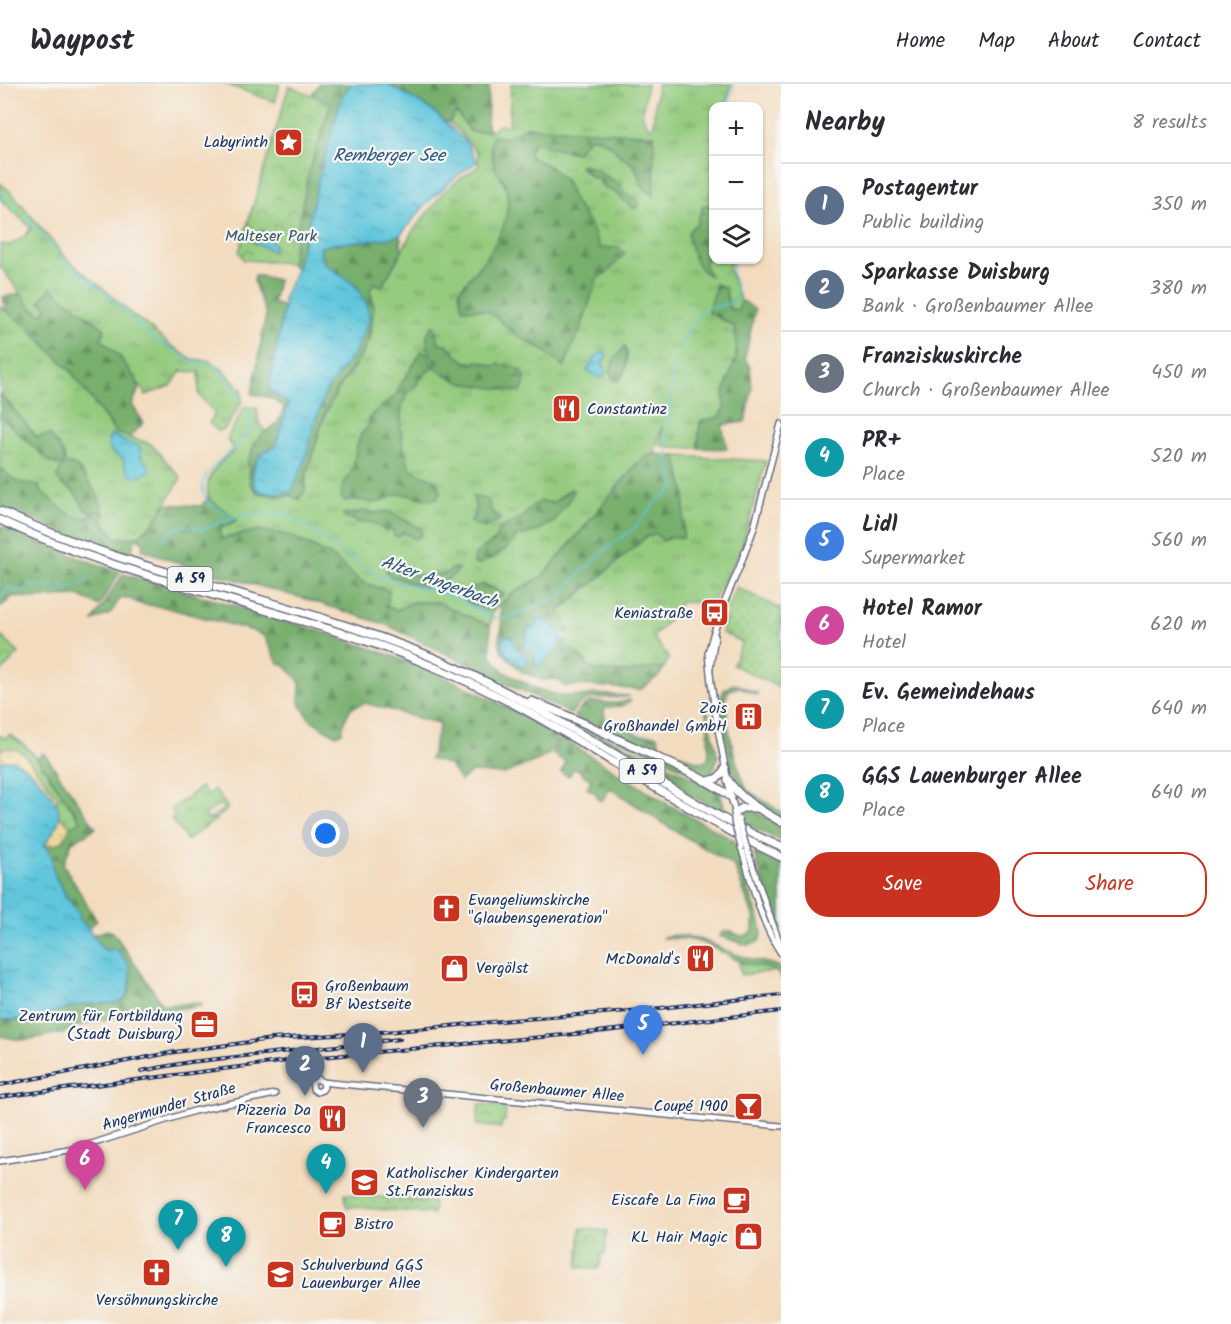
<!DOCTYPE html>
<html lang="en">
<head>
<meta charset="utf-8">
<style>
  :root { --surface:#fff; --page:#f7f7f7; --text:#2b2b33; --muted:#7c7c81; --line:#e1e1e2; --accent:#c8321e }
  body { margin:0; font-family:Kalam,sans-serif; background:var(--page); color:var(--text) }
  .controls { position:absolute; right:18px; top:18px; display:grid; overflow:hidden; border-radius:12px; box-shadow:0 2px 4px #0004 }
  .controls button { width:54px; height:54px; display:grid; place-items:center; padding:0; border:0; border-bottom:2px solid var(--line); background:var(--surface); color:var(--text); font:30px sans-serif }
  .you { position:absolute; left:326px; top:750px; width:21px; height:21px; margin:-15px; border:4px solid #fff; border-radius:50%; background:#1a73e8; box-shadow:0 0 0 9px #1a73e833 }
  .badge { display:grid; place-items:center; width:39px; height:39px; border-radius:50%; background:var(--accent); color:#fff; font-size:20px; font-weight:700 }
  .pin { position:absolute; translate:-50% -50px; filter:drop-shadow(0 2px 3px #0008) }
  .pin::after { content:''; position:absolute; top:32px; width:21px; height:18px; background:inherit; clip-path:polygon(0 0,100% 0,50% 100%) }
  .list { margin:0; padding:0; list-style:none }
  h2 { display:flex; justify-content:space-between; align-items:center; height:78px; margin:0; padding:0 24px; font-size:26px }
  h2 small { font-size:20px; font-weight:400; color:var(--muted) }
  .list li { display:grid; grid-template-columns:39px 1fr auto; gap:18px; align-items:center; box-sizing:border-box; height:84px; padding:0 24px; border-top:2px solid var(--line) }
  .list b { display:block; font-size:22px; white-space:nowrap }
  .list p { margin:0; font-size:20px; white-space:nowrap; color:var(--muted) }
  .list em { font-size:20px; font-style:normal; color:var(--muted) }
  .actions { display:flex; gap:12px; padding:18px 24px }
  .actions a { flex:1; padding:14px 0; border:2px solid var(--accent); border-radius:24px; text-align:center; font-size:21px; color:var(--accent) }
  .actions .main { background:var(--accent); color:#fff }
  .icon { flex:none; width:33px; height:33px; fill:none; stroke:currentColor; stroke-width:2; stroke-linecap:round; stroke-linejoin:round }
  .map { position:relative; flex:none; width:781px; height:1240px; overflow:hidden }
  header { display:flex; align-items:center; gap:36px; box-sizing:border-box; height:84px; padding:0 30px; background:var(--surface); border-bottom:2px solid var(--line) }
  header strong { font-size:28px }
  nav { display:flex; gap:33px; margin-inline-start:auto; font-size:21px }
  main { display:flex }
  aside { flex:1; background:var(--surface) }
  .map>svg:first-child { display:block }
</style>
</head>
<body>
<header>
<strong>Waypost</strong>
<nav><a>Home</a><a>Map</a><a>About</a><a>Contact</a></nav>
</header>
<main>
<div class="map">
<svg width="781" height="1240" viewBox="0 0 781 1240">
  <defs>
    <pattern id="grass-tufts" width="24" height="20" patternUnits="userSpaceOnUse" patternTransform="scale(1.5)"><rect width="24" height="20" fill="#94cb7e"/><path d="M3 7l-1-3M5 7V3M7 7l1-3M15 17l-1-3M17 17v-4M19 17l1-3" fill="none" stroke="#78a56a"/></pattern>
    <pattern id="forest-firs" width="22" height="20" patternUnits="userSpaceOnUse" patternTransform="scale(1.5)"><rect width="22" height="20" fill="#77af6d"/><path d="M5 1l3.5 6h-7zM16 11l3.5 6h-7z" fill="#618f5d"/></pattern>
    <pattern id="sand-dots" width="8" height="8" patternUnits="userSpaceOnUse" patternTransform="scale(1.5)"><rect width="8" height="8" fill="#eeda9e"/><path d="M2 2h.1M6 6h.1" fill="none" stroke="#ccbb8a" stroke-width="1.8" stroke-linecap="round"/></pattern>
    <pattern id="park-crowns" width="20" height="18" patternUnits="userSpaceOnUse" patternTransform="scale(1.5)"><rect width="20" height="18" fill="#94cb7e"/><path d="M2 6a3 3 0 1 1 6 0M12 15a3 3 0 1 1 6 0" fill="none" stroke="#78a56a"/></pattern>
    <pattern id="garden-dots" width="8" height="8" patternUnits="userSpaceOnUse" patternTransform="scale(1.5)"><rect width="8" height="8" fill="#94cb7e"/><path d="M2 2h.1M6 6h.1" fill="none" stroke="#78a56a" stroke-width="1.8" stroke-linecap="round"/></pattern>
    <pattern id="water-ripples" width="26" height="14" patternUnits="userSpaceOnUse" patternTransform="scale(1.5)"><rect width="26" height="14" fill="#5fc6dc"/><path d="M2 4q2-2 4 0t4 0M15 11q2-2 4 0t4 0" fill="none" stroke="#4ea1b6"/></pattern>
  </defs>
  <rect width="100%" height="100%" fill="#f6f6f2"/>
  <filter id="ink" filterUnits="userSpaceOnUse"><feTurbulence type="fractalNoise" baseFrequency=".0167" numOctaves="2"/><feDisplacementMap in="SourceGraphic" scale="12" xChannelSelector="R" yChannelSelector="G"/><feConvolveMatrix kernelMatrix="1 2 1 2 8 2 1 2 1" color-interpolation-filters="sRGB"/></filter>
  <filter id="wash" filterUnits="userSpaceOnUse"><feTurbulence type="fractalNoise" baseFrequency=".008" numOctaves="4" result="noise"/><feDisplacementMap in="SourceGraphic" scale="24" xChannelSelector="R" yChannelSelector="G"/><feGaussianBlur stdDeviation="1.35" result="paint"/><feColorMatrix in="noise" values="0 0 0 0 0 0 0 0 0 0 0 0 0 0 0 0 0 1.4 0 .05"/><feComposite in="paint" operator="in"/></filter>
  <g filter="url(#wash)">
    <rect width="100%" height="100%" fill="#f3dbbe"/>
    <g fill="url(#grass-tufts)" stroke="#587d6e" stroke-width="1.5">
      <polygon points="225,0 280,0 275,18"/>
      <path d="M511,0H647L642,31L649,44L653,42L657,0H731L726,22H714V72L710,87L714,98V176H731L729,186L741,218L737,227L729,224L725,203L715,206L708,228L734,242C735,248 737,255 737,261C737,277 728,319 720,333L700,337L698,364L671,363L661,361L662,342L655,367L656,370L641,375L544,491L510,511L500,520L493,528L490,542L471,534L413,518L397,526L386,523L389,507L361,498L330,471L259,446L220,455V445L237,436L208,414C208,410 207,403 208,399C211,385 224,375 234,366L227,355L244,323L257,324L259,339L266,347L255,359L248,378L250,399C262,405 276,416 290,411L299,415C307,403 304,398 308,385C316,362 321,337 332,315C342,297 360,279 367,260C373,246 375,221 369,206L374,199L382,201L390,188L412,148L444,108L462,93L477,84L479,81L477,68L458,46L449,38L456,28L463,36L490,47L500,41L509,42Z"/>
      <path d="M0,99L12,109L66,174L104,205L135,233L143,238L169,260L191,275L210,277L222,285L242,306V317L225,345L218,347L209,339L215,330L199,311V288L181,287L171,302L146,311L120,273L101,255L105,245C87,231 68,219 51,204L47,223L43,230L31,224L0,182V160L10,161L25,152L31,144L0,115Z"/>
      <path d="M0,222L28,243L71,287L116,349L151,360L181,394C171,409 153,448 135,453C129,454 122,453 116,454L0,402Z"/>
      <polygon points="676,372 766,377 742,463 712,519 681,518 670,534 653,553 669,574 664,583 629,588 593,586 574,567 564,569 563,556 559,563 561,555 559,549 568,547 559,528 646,453 656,450 685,410"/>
      <path d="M0,651L4,654L10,651C41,669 61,709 81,739L70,742L63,734L59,733L56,720L58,714L8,664L0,666Z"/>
      <polygon points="201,703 207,711 214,705 227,722 227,726 222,730 221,727 224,725 220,720 205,731 208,736 219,728 221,731 215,736 213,735 214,737 187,756 171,735 175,732 171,725"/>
      <path d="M739,877C751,882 765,881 777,887L741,891Z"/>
    </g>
    <g fill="url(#forest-firs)" stroke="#496f66" stroke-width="1.5">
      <polygon points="319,0 351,0 342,12 296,186 292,181 293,167 308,91 331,20 311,12"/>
      <path d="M388,0H489L487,43L490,47L471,48C465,42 462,35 456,28L449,38H445L433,27Z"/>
      <path d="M527,43L654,51V113L640,99L636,82L620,72L614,64L598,54H589L576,69L551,64L540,59H534L529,66L530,73L549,82L566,97L574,117L591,142L600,164H619L625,169L609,187L597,195L582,242L570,267L565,282H562L558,278L539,263L517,252L495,232L489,228L482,226L463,225L460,214L459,207C482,179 516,144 506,105C504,97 498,91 495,84C493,78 492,69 490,61L494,52L504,54Z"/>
      <path d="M583,80L597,86L620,101L625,110L634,114L639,120L638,124H633L613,107L604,104L598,95C590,93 585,89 580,82Z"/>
      <path d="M709,120L712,132L708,152L710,168L704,179L710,192C694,184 692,166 688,151L690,146L698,138V133L701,129L702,123Z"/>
      <path d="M400,151C402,156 400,161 402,167L382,202L374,199L370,206L374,224L367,260L356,279L342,299L325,329L306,391L305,407L299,415L290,411L285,413L257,409L250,399V390L248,378L255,359L266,347L276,341L280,334L284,323L271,314L252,310L266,230L254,198L255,191L278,196L273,219L284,223L279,249L276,311L289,320L275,363L260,371L252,389L314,341L326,307L355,268L361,209L356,202L322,177L320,163C347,156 374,158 400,151Z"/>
      <path d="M715,200L725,203L729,224L737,227L741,218L744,217L755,226L745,274L750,284L752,305L745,338L722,341L727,365L698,364L700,337L720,333L725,324C720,309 731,291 735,276C738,265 736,253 734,242L708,228L715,206Z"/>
      <polygon points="51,204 105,245 101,255 120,273 140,302 132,321 144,339 129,353 116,349 71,287 28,243 6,227 3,213 21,209 31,224 43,230 47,223 40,217"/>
      <path d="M432,242H435L439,258L441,260H448L449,264L454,265V269L467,278L474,279L480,277L494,282L499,280L511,282L522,286C527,295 525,299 521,308L461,299L436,285C433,268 419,259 432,242Z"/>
      <path d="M625,262C629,274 627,289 618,297L613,296L610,288L613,277Z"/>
      <path d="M422,267L426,268L433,284C425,288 421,293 417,300C413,306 407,309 405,315C396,332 403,367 410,384L423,391L436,396L441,408L437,414L429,416L415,412L402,410L394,411L382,417L373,419L359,416L344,417L341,413L343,402L353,384L356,365L361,350L368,343L371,331L395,312L399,303L407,291Z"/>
      <path d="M0,309L37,353L50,350C55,359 65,367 65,377L60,381L50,378L0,332Z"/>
      <path d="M656,370L676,372L685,410L683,454L673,453L663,457L656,450L646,453L559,528L569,547L559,549L554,543L532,545L525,562L535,570V579C547,573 556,568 564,556L567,557L564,568L574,567L593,586L629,588L664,583L660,591L640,606L585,601L564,602L557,595L543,596L521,587L501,567L499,553L502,544L500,520L510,511L544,491L642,374Z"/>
      <path d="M65,380H70L76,382L94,405L101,420L105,433L98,427L88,428C84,424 75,409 73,407C65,400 63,405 57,393L62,383Z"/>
      <path d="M0,384L18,398L39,402L40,406C54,417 69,437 89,433L93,430H97L116,454C122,453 130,454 136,453C149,448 158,431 165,420L201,422L208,414L237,436L220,445L221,455L259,446L288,451L330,471L361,498L389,507L388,517L386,523L398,526L413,518H437L490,542L491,572L504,588L535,604L560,612H581L594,610L630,612C607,617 585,606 571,630L387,541L309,516L181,480L142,465L144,459L136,453L130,472L84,457L0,422Z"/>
      <path d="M571,405L573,406C570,424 559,423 555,437L536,448L517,452L506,465L497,471L480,480H474C473,467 485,463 495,457L499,445L523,433L533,421L542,417C558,422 558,413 571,405Z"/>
      <path d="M473,413L483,414L489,417C490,425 492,430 500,433L499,436L484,444L482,441L480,442L470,438L476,429V425Z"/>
      <path d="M363,427L372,429L388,427L422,445L421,451L416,455L403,448L399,453L394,452L393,446L385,447C379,441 369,436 361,439L356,438L353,435L345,434L343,431L345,429L353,430Z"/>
      <polygon points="0,442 79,474 120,488 99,522 80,512 28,514 14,512 0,523"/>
      <path d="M453,484L459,485C446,500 429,506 410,499C403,497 399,493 391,493L386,487L389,485C396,485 401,487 408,489C414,491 421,491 428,493L433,490C442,491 447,491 453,484Z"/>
      <path d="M123,490C221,518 321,544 416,581C466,601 513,626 559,652L552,668L540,675L504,690L472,688L460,697C450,680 450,680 430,675L440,640L365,619L351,624L344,638L342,648L336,651L324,645L309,634L299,618L300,600L297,594L284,581L278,579L264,552L250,546L164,523L140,520L128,514H123L119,516L110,530L93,537Z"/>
      <path d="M484,500L504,510L497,516L492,526L488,528C478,523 464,518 459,508Z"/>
      <polygon points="735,600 758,609 757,611 740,603 729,606 725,616 729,647 736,677 747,706 781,728 781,735 759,722 739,706 736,693 732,685 723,643 721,613 724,606 731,601"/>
      <path d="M631,616C628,618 626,621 622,622C613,624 599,619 606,635L639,651C646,653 651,648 658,652L659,659L663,663L698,678L704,677L708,674L709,669L707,634L704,616H705L718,674L713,687L714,694L706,695L574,633C585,614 594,618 612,619C619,619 625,617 631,616Z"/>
      <polygon points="562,632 713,703 720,709 727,732 687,709"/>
      <path d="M561,654L676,725L734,756L746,797L760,838L762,851L758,858L747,861L720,852L723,848L732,847C738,853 747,854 753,847V838L755,837L735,784L733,781L672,745L610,704L602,717L597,714L598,711L587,704L591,696L581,689V687L574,684L569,692L561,688L566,678L553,671Z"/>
      <polygon points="44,669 96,744 72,758 63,780 97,837 88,844 78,834 79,831 67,813 56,794 53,785 52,773 45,761 54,761 63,757 70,742 81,738 37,674"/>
      <polygon points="746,726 756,728 781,742 781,757 746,740 745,728"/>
      <polygon points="754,769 781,781 781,848 771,824"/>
      <path d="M107,846L113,848L163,921L201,919V922L124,931L74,943L62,950H55L31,955L20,956L0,952V935C6,936 12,937 19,936C45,934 69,920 96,918C105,918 115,921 123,916C132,910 130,899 131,890L107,867L102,864L92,851Z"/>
      <path d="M674,851C704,853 715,863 741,872C753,877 766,877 777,882L781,884V894C772,880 758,884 743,879C727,872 713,861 696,857C685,854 673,855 663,854V853Z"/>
    </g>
    <g fill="url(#sand-dots)" stroke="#84847e" stroke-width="1.5">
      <polygon points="8,664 18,666 26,672 58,714 56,720 54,715 0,678 0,666"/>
      <polygon points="59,733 63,734 70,742 63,757 54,761 45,761 56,742"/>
    </g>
    <g fill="url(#park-crowns)" stroke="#587d6e" stroke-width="1.5">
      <polygon points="289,2 331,19 308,91 293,167 292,179 244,176 239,168"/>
      <polygon points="0,551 19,569 0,589"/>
      <polygon points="479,1020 506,1022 505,1037 502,1037 501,1044 477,1041"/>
      <polygon points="581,1144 607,1147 605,1170 601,1170 600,1182 597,1185 578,1183"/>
    </g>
    <g fill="url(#garden-dots)" stroke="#587d6e" stroke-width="1.5">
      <polygon points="736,503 781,525 781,604 733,581 742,558 722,549 729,520"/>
      <polygon points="345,1110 434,1118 433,1130 354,1123 347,1124"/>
    </g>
    <g fill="url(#water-ripples)" stroke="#3d7a9d" stroke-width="1.5">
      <path d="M351,0H388L433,27L466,58L477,78L458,91L426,120L400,151L389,154L333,160L320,163L322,177L356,202L367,220L369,234L366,243L355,268L326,307L314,341L304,379L291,408C282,408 264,412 257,405C249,398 254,376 262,370C265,367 271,365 275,363L289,320L269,305L284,223L283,215L296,186L305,154L318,97L342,12Z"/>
      <path d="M263,146L275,162L272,167L252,157C254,150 257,148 263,146Z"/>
      <path d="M602,268L606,269L607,272L602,279C606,284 607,286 603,292L599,294L592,289L588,288L587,286L595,274Z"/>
      <path d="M112,350L123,357L140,362C141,370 141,377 148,379L150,387C130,397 129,395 123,375C115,371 108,366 108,356Z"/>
      <path d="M539,535C550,538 566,549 559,562C557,567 543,579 538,582L536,581L535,570L525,562L527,545L535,543Z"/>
      <path d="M504,552H511L515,563L527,572L528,575L524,582H522C510,575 499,567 504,552Z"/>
      <path d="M12,676C29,681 63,716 59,736C57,744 49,753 45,761L52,773L53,785L56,794L67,813L80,831L78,834L88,844L102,864L107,867L115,864C120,870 126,876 129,882C131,887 131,891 130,896C129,908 128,918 114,919C103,921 92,918 81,921C52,927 31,939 0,935V678Z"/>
    </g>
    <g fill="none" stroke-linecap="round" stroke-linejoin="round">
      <g stroke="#5fc6dc" stroke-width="1.5">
        <polyline points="728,22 734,0"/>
        <polyline points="714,77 714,92"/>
        <polyline points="0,109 25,131 64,177 103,207 155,257 168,262 193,279 209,280 221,288 231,298 244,317"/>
        <path d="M246,320C249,325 252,331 252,337C250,365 185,385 207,416C214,425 226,427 234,434L253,430L287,429L373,489L399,498L432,506L463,517L489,533L504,535L526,527L541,519L559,514L577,492L608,463L632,446L643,434L652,422L671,407L675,404C673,393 668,384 667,373C666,360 667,348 668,336C671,302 673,262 696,235C699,231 704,225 709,224C718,220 729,223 735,215C740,206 733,198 732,189C731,184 733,180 735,176"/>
        <polyline points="161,457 173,446 184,441 203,445 233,434"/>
        <polyline points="0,514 3,509 9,504 19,507 31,502 56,502 67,505 90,494"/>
      </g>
    </g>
  </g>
  <g filter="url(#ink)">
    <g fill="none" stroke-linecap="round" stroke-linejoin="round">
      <defs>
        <g id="secondary">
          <polyline points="710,584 715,552"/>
          <polyline points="736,731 731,713 717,640 711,599 708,569 713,551 724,519 739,484 754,444 781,340"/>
          <path d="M741,763C752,798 760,838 781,869"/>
          <polyline points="747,765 767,825 781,862"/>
          <polyline points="323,998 324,1003 322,1006 317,1008 313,1005 312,998 318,995 323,998 331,999 781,1042"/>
          <polyline points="0,1077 76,1065 194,1027 275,1010"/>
        </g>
        <g id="motorway">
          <path d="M0,427C135,490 284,514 422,569C502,601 576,647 650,691C692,717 735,743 781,763"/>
          <path d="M0,436C96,481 200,506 302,537C342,549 383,561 422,578C456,592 489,607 521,624C609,672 690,730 781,773"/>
          <path d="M531,617C567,630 602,648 637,664C666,678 706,694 731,713"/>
          <path d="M728,696C741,716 761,726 781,738"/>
          <path d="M705,697C717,696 720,694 725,684"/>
          <polyline points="735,729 742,724 757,724"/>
        </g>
      </defs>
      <use href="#secondary" stroke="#676b80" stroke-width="8"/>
      <use href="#motorway" stroke="#676b80" stroke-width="10"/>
      <use href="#secondary" stroke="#fff" stroke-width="5"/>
      <use href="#motorway" stroke="#fff" stroke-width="7"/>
      <defs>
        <g id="rail">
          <polyline points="141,987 190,978 400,955"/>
          <polyline points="0,1001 175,968 272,955 397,947 512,936 642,926 781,911"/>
          <polyline points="0,1013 311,974 597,948 781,927"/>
        </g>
      </defs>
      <use href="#rail" stroke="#1b2f5e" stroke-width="4"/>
      <use href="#rail" stroke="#f6f6f2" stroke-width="1.5" stroke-dasharray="4.5" stroke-linecap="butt"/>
      <defs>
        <g id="secondary-bridge">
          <polyline points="734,733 734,738 741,763"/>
          <polyline points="738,735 747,765"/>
        </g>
      </defs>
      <use href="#secondary-bridge" stroke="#676b80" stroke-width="8" stroke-linecap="butt"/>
      <use href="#secondary-bridge" stroke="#fff" stroke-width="5"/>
    </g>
  </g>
  <defs>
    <symbol id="sight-square" viewBox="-11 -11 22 22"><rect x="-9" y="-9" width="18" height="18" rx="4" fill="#c8321e" stroke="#f6f6f2"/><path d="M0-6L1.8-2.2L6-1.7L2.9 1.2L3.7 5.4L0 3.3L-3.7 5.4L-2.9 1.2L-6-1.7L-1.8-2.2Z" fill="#fff"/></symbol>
    <symbol id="restaurant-square" viewBox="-11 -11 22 22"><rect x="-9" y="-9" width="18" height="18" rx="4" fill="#c8321e" stroke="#f6f6f2"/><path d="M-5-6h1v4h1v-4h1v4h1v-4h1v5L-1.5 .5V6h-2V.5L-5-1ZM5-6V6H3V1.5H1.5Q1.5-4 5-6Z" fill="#fff"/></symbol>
    <symbol id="bus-square" viewBox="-11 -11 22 22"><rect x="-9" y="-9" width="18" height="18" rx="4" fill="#c8321e" stroke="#f6f6f2"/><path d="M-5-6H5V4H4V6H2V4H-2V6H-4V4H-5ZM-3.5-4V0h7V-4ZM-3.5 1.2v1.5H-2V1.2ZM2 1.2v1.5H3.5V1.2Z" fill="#fff"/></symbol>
    <symbol id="building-square" viewBox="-11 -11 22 22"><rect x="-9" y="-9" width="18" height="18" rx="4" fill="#c8321e" stroke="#f6f6f2"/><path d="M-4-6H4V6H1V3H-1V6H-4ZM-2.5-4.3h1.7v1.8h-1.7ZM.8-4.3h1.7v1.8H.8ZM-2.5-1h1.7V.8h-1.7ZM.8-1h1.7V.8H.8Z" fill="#fff"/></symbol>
    <symbol id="church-square" viewBox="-11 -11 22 22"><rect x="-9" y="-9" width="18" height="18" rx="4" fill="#c8321e" stroke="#f6f6f2"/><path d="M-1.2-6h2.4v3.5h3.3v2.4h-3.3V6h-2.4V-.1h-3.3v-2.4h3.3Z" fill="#fff"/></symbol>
    <symbol id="shop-square" viewBox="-11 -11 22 22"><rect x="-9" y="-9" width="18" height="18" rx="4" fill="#c8321e" stroke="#f6f6f2"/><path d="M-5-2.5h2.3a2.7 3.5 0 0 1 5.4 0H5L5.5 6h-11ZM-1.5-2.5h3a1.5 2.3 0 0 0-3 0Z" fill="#fff"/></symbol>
    <symbol id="office-square" viewBox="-11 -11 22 22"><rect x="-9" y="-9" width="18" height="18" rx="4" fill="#c8321e" stroke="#f6f6f2"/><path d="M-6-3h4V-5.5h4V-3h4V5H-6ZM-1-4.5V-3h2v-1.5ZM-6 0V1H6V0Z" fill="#fff"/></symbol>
    <symbol id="bar-square" viewBox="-11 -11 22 22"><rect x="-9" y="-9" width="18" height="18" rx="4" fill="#c8321e" stroke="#f6f6f2"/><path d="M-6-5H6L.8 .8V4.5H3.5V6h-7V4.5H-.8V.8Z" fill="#fff"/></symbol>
    <symbol id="school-square" viewBox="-11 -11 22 22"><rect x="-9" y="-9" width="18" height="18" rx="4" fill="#c8321e" stroke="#f6f6f2"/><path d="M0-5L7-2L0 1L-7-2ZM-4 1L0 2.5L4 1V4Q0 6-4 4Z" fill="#fff"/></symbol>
    <symbol id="cafe-square" viewBox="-11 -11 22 22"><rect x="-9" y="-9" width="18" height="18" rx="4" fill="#c8321e" stroke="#f6f6f2"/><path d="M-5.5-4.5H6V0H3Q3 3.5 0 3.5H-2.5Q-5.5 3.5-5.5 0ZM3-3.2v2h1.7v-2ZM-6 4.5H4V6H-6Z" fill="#fff"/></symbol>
  </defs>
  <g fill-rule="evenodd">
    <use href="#sight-square" x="272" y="42" width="33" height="33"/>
    <use href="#restaurant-square" x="550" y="308" width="33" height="33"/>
    <use href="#bus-square" x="698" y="512" width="33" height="33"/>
    <use href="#building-square" x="732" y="616" width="33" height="33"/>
    <use href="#church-square" x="430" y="808" width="33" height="33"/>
    <use href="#restaurant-square" x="684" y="858" width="33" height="33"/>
    <use href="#shop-square" x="438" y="868" width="33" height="33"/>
    <use href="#bus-square" x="288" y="894" width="33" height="33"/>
    <use href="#office-square" x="188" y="924" width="33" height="33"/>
    <use href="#bar-square" x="732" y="1006" width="33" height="33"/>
    <use href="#restaurant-square" x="316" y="1018" width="33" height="33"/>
    <use href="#school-square" x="348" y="1082" width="33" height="33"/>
    <use href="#cafe-square" x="720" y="1100" width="33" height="33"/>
    <use href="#cafe-square" x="316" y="1124" width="33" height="33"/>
    <use href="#shop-square" x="732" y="1136" width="33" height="33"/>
    <use href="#church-square" x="140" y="1172" width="33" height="33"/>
    <use href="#school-square" x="264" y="1174" width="33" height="33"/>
  </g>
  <g text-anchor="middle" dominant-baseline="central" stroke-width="4.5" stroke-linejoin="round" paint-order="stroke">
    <g fill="#f6f6f2" stroke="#5d6b8a" stroke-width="1.5">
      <rect x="167.5" y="483" width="45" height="24" rx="4.5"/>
      <rect x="619.5" y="675" width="45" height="24" rx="4.5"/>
    </g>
    <g font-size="15" font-weight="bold" fill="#1b2f5e">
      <text x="190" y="495">A 59</text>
      <text x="642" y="687">A 59</text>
    </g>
    <g font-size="16" fill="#1b2f5e" stroke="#f6f6f2" text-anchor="end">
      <text x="268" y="58">Labyrinth</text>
      <text x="587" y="325" text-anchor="start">Constantinz</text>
      <text x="693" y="529">Keniastraße</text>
      <text x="727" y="624">Zois<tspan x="727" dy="18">Großhandel GmbH</tspan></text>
      <text x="468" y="816" text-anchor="start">Evangeliumskirche<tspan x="468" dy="18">"Glaubensgeneration"</tspan></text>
      <text x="680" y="875">McDonald's</text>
      <text x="476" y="884" text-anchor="start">Vergölst</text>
      <text x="325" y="902" text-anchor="start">Großenbaum<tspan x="325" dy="18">Bf Westseite</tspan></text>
      <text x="183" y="932">Zentrum für Fortbildung<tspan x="183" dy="18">(Stadt Duisburg)</tspan></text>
      <text x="728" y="1022">Coupé 1900</text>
      <text x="311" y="1026">Pizzeria Da<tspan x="311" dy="18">Francesco</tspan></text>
      <text x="386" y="1089" text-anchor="start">Katholischer Kindergarten<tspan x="386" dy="18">St.Franziskus</tspan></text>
      <text x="716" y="1116">Eiscafe La Fina</text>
      <text x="354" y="1140" text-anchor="start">Bistro</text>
      <text x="728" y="1153">KL Hair Magic</text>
      <text x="301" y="1181" text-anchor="start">Schulverbund GGS<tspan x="301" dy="18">Lauenburger Allee</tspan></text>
      <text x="157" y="1216" text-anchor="middle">Versöhnungskirche</text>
    </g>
    <g font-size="16" fill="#395666" stroke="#f6f6f2">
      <text x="271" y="152">Malteser Park</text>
    </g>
    <g font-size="16" fill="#1b2f5e" stroke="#f6f6f2">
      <text transform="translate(557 1007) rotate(5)">Großenbaumer Allee</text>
      <text transform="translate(169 1023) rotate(-16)">Angermunder Straße</text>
    </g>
    <g font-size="18" font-style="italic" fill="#2c557e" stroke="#f6f6f2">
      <text x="389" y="72">Remberger See</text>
      <text transform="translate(439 499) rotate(20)">Alter Angerbach</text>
    </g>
  </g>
</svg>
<div class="controls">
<button>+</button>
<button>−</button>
<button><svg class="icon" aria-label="layers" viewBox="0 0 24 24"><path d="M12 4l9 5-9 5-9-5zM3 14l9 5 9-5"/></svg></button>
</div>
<div class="you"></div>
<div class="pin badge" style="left:363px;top:989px;background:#5c6f8a">1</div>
<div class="pin badge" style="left:305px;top:1012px;background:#5c6f8a">2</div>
<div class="pin badge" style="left:423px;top:1044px;background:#6b7280">3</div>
<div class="pin badge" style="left:326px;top:1110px;background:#0f9aa8">4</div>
<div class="pin badge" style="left:643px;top:971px;background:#3f7fe0">5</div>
<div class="pin badge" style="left:85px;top:1106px;background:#d1479c">6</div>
<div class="pin badge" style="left:178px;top:1166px;background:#0f9aa8">7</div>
<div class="pin badge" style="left:226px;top:1183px;background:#0f9aa8">8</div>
</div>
<aside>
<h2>Nearby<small>8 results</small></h2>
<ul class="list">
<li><span class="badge" style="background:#5c6f8a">1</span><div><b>Postagentur</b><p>Public building</p></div><em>350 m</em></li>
<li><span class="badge" style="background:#5c6f8a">2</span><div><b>Sparkasse Duisburg</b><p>Bank · Großenbaumer Allee</p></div><em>380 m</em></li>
<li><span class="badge" style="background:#6b7280">3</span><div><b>Franziskuskirche</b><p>Church · Großenbaumer Allee</p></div><em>450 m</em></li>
<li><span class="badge" style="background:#0f9aa8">4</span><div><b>PR+</b><p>Place</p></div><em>520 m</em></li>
<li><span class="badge" style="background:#3f7fe0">5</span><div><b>Lidl</b><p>Supermarket</p></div><em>560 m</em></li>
<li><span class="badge" style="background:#d1479c">6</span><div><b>Hotel Ramor</b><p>Hotel</p></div><em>620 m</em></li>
<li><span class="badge" style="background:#0f9aa8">7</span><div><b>Ev. Gemeindehaus</b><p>Place</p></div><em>640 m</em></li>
<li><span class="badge" style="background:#0f9aa8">8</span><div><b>GGS Lauenburger Allee</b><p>Place</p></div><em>640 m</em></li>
</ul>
<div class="actions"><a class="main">Save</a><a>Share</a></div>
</aside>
</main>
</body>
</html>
